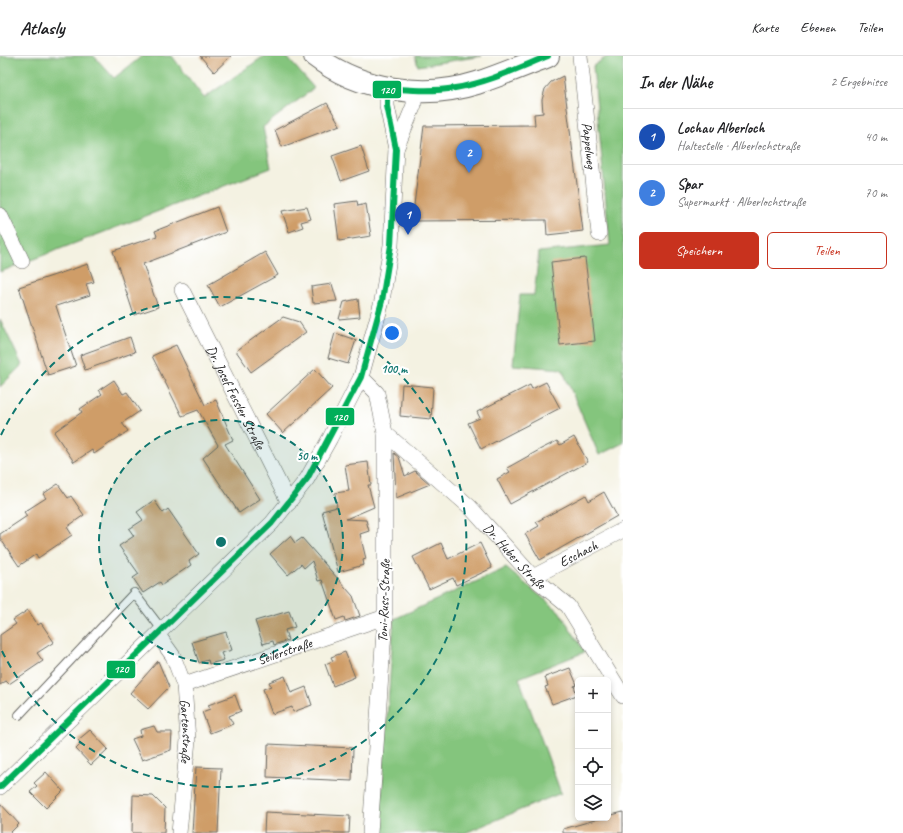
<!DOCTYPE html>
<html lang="de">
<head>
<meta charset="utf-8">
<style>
  :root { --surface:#fff; --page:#f2f2f2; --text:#202124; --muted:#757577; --line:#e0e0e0; --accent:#c8321e }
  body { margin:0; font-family:Caveat,sans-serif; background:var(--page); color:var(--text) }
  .controls { position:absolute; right:12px; bottom:12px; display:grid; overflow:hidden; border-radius:6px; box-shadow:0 2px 6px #0003 }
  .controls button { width:36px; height:36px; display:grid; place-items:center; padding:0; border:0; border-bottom:1px solid var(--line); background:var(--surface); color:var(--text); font:20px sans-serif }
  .you { position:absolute; left:392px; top:277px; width:14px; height:14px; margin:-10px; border:3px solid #fff; border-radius:50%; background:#1a73e8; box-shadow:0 0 0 6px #1a73e833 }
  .badge { display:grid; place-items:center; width:26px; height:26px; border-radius:50%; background:var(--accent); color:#fff; font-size:13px; font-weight:700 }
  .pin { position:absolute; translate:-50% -33px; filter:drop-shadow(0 1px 2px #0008) }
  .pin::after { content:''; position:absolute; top:21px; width:14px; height:12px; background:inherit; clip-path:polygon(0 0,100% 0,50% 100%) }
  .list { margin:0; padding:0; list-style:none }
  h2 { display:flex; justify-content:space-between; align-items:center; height:52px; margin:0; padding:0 16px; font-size:17px }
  h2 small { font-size:13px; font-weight:400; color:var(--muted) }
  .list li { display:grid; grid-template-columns:26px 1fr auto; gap:12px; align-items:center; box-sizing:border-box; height:56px; padding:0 16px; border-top:1px solid var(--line) }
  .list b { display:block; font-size:15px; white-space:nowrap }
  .list p { margin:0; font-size:13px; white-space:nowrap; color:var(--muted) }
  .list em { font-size:13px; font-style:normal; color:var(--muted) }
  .actions { display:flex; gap:8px; padding:12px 16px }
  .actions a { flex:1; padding:9px 0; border:1px solid var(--accent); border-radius:6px; text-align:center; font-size:14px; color:var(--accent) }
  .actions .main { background:var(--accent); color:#fff }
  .icon { flex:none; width:22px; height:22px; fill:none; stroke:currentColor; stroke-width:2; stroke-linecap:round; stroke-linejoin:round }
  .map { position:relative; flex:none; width:623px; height:777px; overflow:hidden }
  header { display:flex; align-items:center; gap:24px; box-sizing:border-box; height:56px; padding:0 20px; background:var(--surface); border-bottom:1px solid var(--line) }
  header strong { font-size:19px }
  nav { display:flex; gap:22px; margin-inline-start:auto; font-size:14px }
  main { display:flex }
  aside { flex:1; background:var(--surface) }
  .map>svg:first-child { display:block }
</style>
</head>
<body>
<header>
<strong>Atlasly</strong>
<nav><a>Karte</a><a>Ebenen</a><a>Teilen</a></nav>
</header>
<main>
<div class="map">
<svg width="623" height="777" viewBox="0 0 623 777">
  <rect width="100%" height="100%" fill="#fff"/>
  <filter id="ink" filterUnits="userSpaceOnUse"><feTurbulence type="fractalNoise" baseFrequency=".025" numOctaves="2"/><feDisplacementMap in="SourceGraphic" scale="8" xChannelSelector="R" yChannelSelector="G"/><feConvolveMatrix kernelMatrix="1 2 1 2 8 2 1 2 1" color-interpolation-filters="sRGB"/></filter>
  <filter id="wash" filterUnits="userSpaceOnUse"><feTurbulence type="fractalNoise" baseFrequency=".012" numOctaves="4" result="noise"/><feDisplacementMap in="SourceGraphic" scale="16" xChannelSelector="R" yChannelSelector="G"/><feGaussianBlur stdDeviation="0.9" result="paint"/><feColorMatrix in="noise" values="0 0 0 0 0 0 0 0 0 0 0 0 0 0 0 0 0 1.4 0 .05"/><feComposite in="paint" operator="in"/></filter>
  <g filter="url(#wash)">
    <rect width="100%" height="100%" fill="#f4f2e2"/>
    <g fill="#84c57d" stroke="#50704c">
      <polygon points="0,0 94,0 114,22 142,0 172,0 204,42 264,0 286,0 314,32 263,71 271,112 0,216"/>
      <polygon points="415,0 482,0 418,10"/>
      <polygon points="608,0 623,0 623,387 599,399 562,313 513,309 520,239 534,239 539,196 610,189 593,10"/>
      <polygon points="0,263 22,309 0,331"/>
      <polygon points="506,512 559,555 585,596 519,622 561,737 465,777 379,777 394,563"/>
    </g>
    <g id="blocks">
      <g fill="#cf9d67">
        <polygon points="200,0 231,0 214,16"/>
        <polygon points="563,20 583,175 547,179 546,164 412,165 424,70 535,69 534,58 543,57 542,44 545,33 551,26"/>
        <polygon points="327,47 340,69 282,91 275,74"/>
        <polygon points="361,90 369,115 341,125 332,100"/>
        <polygon points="357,145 358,150 366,148 371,180 339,185 334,148"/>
        <polygon points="217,151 226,176 143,208 158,251 134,259 113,195 157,180 155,175"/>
        <polygon points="307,151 311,163 301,166 303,171 289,176 282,155"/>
        <polygon points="265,196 278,219 220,251 208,229"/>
        <polygon points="585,202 595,285 560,289 551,206"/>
        <polygon points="88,208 94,226 86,228 90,239 56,250 76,310 48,319 19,231"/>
        <polygon points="332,228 337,245 313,247 311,231"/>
        <polygon points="358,243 360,261 339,263 344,246"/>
        <polygon points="283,261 299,266 306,276 251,316 236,295"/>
        <polygon points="335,277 356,284 348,308 328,302"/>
        <polygon points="130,281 135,296 85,314 80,299"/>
        <polygon points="176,289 205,349 216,344 233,384 225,388 260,443 239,457 203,402 218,389 198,354 182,360 152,300"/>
        <polygon points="315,313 332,332 283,377 266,358"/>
        <polygon points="114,324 123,338 127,336 140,355 122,367 128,375 94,398 92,394 74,406 54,376 82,356 80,353 102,338 99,334"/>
        <polygon points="546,326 560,352 481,393 468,367 480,362 477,356 530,329 532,333"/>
        <polygon points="402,328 433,331 431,363 400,360"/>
        <polygon points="574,381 588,406 510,448 497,423 510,416 507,412 541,393 557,385 560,389"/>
        <polygon points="394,397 399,401 405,420 415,415 430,428 396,442"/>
        <polygon points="368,406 371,429 368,429 374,451 346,463 366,464 369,475 360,478 366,503 363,504 364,509 338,516 322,455 337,451 335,437 349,435 345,409"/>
        <polygon points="58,428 68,442 71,440 84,459 67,471 72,479 38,502 36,498 19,510 0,482 0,478 27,460 24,456 46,442 43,438"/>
        <polygon points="604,436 617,460 540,504 525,478 539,470 536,466 586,439 589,445"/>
        <polygon points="154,444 163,457 168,453 199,498 189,505 191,509 162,529 160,526 143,537 133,522 139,518 119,490 134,480 129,473 143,464 137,456"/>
        <polygon points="290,480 295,487 302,482 353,540 360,560 345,565 344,561 336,564 322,524 318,525 312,505 304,512 301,508 288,519 270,498"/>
        <polygon points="441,487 448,503 480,487 492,512 456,529 453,522 429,533 413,501"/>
        <polygon points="28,554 38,569 41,567 54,586 37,597 43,605 9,628 6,625 0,629 0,579 16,568 13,564"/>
        <polygon points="289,555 295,571 285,574 288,584 274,589 273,585 263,588 255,565"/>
        <polygon points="226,576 232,594 221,597 224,604 209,608 208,604 199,607 192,586"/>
        <polygon points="345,596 355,621 333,630 325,608 333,605 331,601"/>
        <polygon points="158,605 169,631 148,653 130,637"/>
        <polygon points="570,612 577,629 574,630 577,639 552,648 545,631 548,630 545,621"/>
        <polygon points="285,620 291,637 306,631 312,649 293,656 292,651 272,658 263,633 271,630 269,626"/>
        <polygon points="235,639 241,655 229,660 233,668 210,677 202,656 210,653 208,649"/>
        <polygon points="154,670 157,676 172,676 171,694 142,704 132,683 141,680 140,674"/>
        <polygon points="90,674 108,693 91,709 76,693 81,688 78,684"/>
        <polygon points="268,688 353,692 352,725 267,721"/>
        <polygon points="196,711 221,712 218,777 192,777"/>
        <polygon points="46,716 63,735 46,752 30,736 37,730 34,727"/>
        <polygon points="133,739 153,740 165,752 164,777 132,777"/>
        <polygon points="0,747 19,768 10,777 0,777"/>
        <polygon points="265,756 350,760 349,777 264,777"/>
        <polygon points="623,756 623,777 563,777 563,773 602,762 608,762 608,760"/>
      </g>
    </g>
  </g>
  <g filter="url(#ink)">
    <use href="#blocks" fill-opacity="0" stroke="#686761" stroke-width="1"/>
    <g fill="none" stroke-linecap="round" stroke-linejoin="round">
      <defs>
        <polyline id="lane" points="19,659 134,537 163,575"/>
        <g id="street">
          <path id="s1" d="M580,0L599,178"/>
          <polyline points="396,93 414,49 414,34"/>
          <polyline points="0,159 22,205"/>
          <path id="s2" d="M182,234L289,447"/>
          <polyline points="361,321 377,337 385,377 385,561 370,777"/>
          <path id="s3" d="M385,377L470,451L533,521L568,550L623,640"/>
          <path id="s4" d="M533,521L623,474"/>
          <path id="s5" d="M158,579L173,600L184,629L188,684L179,777"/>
          <path id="s6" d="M184,629L385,561"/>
          <polyline points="0,731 272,467 307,423 330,382 361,321 382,245 391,189 396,93 387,50 387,32"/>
        </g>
        <path id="secondary" d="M315,0C359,34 423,44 477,27C501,19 525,9 548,0"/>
      </defs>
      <use href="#lane" stroke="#686761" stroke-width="10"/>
      <use href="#street" stroke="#686761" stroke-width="16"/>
      <use href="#secondary" stroke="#686761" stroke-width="24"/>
      <use href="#lane" stroke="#fff" stroke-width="8"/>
      <use href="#street" stroke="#fff" stroke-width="15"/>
      <use href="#secondary" stroke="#fff" stroke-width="22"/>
      <defs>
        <path id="bus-1" d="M0,731L272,467L307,423L361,321L382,245L391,189L396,93L387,50V32C409,34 432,36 455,32C487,27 518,12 548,0"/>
      </defs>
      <use href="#bus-1" stroke="#fff" stroke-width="9"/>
      <use href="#bus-1" stroke="#01ae59" stroke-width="6"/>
    </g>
  </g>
  <circle cx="221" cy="486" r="122" fill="#0f766e" fill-opacity=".12"/>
  <g fill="none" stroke="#0f766e" stroke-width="2" stroke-dasharray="7 5">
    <circle cx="221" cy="486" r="122"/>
    <path d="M1 379A245 245 0 1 1 1 593"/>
  </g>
  <g text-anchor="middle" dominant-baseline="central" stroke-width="4" stroke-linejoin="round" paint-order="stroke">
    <g font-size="14" fill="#1c1c1c" stroke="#fff">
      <text stroke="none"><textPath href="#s1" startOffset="90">Pappelweg</textPath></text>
      <text stroke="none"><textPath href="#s2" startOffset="120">Dr. Josef Fessler Straße</textPath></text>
      <text stroke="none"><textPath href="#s4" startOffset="51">Eschach</textPath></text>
      <text stroke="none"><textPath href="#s3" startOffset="179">Dr. Huber Straße</textPath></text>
      <text transform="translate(384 545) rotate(-88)">Toni-Russ-Straße</text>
      <text stroke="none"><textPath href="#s6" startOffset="106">Seilerstraße</textPath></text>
      <text stroke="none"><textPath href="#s5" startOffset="103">Gartenstraße</textPath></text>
    </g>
  </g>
  <circle cx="221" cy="486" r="6" fill="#0f766e" stroke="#fff" stroke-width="2"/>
  <g font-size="12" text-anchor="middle" font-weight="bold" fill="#0f766e" stroke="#fff" stroke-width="4" stroke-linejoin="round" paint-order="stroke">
    <text x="394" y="317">100 m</text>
    <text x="307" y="404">50 m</text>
  </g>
  <g stroke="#fff" stroke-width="1.5">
    <rect x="372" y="24" width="30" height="19" rx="4" fill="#01ae59"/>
    <rect x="325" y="351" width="30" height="19" rx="4" fill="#01ae59"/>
    <rect x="106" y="604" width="30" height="19" rx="4" fill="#01ae59"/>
  </g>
  <g font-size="11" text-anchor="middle" font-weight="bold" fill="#fff">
    <text x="387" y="38">120</text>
    <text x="340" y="365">120</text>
    <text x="121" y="617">120</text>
  </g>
</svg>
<div class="controls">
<button>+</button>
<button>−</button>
<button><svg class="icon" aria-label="locate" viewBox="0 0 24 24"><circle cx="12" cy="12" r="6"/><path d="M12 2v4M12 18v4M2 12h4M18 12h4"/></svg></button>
<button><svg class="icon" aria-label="layers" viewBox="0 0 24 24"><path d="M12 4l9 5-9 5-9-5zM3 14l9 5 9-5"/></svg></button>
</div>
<div class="you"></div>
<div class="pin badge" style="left:408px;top:179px;background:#1a4fb4">1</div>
<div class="pin badge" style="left:469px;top:117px;background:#3f7fe0">2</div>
</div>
<aside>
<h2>In der Nähe<small>2 Ergebnisse</small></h2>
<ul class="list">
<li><span class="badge" style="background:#1a4fb4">1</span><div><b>Lochau Alberloch</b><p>Haltestelle · Alberlochstraße</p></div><em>40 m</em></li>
<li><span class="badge" style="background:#3f7fe0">2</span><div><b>Spar</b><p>Supermarkt · Alberlochstraße</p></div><em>70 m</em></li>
</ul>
<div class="actions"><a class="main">Speichern</a><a>Teilen</a></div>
</aside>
</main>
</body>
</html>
